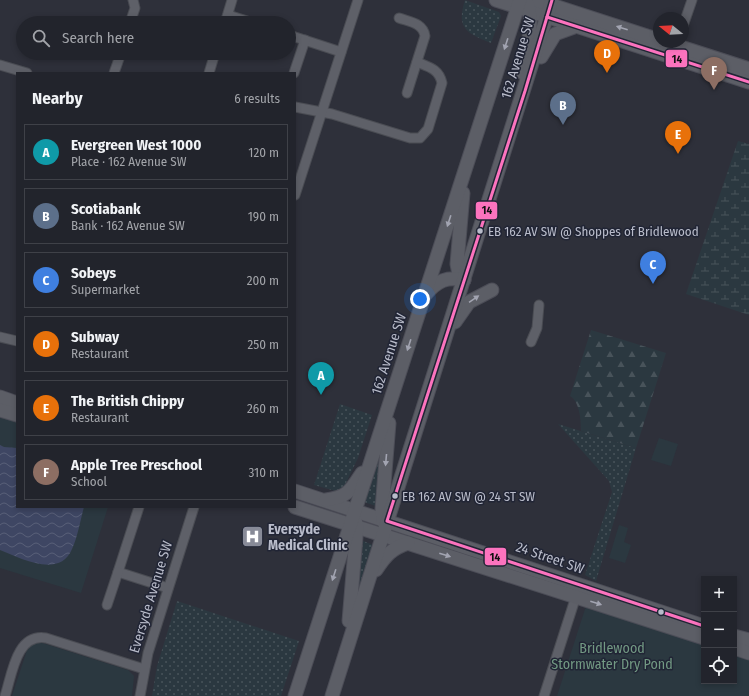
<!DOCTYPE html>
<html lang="en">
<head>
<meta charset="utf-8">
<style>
  :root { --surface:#22242c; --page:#2e3038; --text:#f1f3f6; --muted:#a2a4a9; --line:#3f4148; --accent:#888b98 }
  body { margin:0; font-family:"Fira Sans Condensed",sans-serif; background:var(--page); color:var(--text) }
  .controls { position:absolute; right:12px; bottom:12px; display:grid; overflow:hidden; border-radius:0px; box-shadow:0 2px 6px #0003 }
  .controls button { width:36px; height:36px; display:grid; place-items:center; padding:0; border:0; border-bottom:1px solid var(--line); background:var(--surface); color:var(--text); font:20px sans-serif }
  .compass { position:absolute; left:653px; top:12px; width:36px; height:36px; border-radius:50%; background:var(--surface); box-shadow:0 2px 6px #0003; rotate:288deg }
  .you { position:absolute; left:420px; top:299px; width:14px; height:14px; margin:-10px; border:3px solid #fff; border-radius:50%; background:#1a73e8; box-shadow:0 0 0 6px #1a73e833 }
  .badge { display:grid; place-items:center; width:26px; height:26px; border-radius:50%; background:var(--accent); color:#fff; font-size:13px; font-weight:700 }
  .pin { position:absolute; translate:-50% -33px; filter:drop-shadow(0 1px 2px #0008) }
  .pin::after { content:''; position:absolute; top:21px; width:14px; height:12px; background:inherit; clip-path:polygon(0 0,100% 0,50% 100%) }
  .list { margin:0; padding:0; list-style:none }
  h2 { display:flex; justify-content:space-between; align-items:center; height:52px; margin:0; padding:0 16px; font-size:17px }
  h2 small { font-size:13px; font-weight:400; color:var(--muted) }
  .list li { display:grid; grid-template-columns:26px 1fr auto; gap:12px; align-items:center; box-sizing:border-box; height:56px; margin:0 8px 8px; padding:0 8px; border:1px solid var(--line); border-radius:0px }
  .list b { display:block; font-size:15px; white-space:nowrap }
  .list p { margin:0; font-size:13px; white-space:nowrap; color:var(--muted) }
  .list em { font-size:13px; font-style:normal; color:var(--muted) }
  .icon { flex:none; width:22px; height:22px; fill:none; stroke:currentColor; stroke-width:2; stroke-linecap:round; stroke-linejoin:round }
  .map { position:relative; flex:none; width:749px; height:696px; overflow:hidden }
  .search { position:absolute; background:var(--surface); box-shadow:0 2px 6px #0003; left:16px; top:16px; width:280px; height:44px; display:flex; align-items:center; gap:10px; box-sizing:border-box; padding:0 14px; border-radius:22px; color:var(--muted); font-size:15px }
  .panel { position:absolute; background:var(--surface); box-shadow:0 2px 6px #0003; left:16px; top:72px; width:280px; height:436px; border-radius:0px }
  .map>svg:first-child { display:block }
</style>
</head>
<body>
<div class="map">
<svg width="749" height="696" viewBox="0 0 749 696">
  <defs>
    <pattern id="grass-dots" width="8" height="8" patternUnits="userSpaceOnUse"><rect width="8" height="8" fill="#2b3840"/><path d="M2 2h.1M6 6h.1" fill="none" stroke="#48535a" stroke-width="1.8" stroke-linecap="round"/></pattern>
    <pattern id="forest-firs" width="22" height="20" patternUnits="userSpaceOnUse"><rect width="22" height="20" fill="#2b3840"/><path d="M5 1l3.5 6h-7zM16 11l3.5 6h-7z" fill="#48535a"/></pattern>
    <pattern id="wetland-marsh" width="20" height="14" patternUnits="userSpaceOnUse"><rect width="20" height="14" fill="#2b3840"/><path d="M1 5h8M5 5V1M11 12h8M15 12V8" fill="none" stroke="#48535a"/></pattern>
    <pattern id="water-waves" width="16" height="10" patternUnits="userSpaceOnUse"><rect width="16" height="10" fill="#3e4663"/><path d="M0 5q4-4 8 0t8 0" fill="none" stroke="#585f78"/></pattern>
  </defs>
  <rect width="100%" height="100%" fill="#2e303a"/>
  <g fill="url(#grass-dots)">
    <path d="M465,0L499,12L501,16L491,43C466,33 456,28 465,0Z"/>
    <polygon points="340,404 372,415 358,458 343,489 339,492 314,485"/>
    <polygon points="558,424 636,448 596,581 585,575 612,492 609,481"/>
    <polygon points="379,454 382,454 376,506 364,502"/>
    <polygon points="361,540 373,545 356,595"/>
    <polygon points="177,601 299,641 281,696 152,696 157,666"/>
  </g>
  <path fill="url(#forest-firs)" d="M591,330L666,353L636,448L581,431C581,421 580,402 570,396Z"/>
  <polygon fill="url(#wetland-marsh)" points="738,141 749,144 749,315 686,294"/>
  <g fill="#2b3840">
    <polygon points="0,413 17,419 17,507 108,507 81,593 0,568"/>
    <polygon points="659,438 678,444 671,466 651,460"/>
    <polygon points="619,525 628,528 624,542 631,545 625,563 609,558"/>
    <polygon points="586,606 704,643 704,681 734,681 734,653 749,658 749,696 557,696"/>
    <polygon points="36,641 128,670 134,676 132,696 12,696 27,650"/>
  </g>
  <path fill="url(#water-waves)" d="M0,445L4,447L17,448V507H84C80,521 78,536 72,549C60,579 20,558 0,550Z"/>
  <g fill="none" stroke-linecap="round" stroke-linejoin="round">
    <defs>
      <g id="street">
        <polyline points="228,15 253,23"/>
        <path d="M399,18C410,22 423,23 425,36L407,93"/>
        <polyline points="130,23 135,8 133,0"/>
        <polyline points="225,23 232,0"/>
        <polyline points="683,26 692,0"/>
        <polyline points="289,35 341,52"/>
        <polyline points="0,65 27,73"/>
        <polyline points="114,73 121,53"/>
        <polyline points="209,73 215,53"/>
        <polyline points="294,73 305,40"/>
        <path d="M295,107L332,114L410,138H420L428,129L442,83C439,69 429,67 417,62"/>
        <polyline points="295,195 358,0"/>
        <polyline points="0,337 17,341"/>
        <polyline points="531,342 537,328 539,305"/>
        <polyline points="139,507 118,572 168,588"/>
        <polyline points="107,605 118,572"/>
        <path d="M5,696C12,675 16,633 46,638L144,669"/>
        <polyline points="140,696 148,653 194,507"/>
        <polyline points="544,696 577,593"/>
      </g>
      <g id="secondary">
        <polyline points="496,0 749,82"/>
        <polyline points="536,0 659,40"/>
        <polyline points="665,42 749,69"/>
        <polyline points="541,57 555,34 577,26"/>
        <path d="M523,73C526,55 535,20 527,4"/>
        <polyline points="463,193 457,264 459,274 464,280"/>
        <path d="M426,294C437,281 447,276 464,280"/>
        <polyline points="455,322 469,302 492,290"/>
        <polyline points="0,397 17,403"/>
        <polyline points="0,410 17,415"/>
        <polyline points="295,491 704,626"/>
        <path d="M326,500C348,497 351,490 362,473"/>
        <polyline points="295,507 704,638"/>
        <polyline points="383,521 382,509 389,423"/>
        <path d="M376,570C385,556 392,548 408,543"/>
        <polyline points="349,621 356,537 357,527 355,520"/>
        <polyline points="734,636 749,640"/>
        <polyline points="734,648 749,653"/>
        <polyline points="295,696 520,0"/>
        <polyline points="332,696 552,0"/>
      </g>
    </defs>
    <use href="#street" stroke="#4a4c53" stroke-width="11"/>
    <use href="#secondary" stroke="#4c4d57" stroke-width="15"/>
    <use href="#street" stroke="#5e6068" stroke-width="9"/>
    <use href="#secondary" stroke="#5c5e66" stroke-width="13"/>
    <defs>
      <g id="bus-1">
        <polyline points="552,0 525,91 387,521 704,626"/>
        <polyline points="547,17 749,82"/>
      </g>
    </defs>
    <use href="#bus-1" stroke="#212535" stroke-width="6"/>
    <use href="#bus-1" stroke="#fc73be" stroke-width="3"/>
  </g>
  <defs><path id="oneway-solid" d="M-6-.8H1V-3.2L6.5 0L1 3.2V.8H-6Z"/></defs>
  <g fill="#a2a4b1">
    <use href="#oneway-solid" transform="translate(622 28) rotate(-162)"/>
    <use href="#oneway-solid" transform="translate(506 44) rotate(108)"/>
    <use href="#oneway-solid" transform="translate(449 221) rotate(108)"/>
    <use href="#oneway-solid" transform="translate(474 299) rotate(-34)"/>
    <use href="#oneway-solid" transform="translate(409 345) rotate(108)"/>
    <use href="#oneway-solid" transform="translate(386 460) rotate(95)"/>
    <use href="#oneway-solid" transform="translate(445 555) rotate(18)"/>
    <use href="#oneway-solid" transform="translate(334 575) rotate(108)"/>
    <use href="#oneway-solid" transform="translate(596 603) rotate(18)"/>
  </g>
  <defs>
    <symbol id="hospital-square" viewBox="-11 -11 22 22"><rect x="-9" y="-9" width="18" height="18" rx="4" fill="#888b98" stroke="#212535"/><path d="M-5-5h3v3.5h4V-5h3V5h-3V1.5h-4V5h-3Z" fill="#fff"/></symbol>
  </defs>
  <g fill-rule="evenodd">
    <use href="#hospital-square" x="240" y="524" width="25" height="25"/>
  </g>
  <g fill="#b9bcca" stroke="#212535" stroke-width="1.5">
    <circle cx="480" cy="231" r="3.5"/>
    <circle cx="395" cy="496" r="3.5"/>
    <circle cx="661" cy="612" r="3.5"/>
  </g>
  <g text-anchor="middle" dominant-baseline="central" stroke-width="3" stroke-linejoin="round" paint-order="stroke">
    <g font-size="13" fill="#b9bcca" stroke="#212535" text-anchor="start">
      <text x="488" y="231">EB 162 AV SW @ Shoppes of Bridlewood</text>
      <text x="402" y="496">EB 162 AV SW @ 24 ST SW</text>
    </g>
    <g font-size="14" fill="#b9bcca" stroke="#212535">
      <text transform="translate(518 58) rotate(-73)">162 Avenue SW</text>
      <text transform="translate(389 354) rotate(-72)">162 Avenue SW</text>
      <text transform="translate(550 558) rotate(19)">24 Street SW</text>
      <text transform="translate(151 597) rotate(-73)">Eversyde Avenue SW</text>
    </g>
    <g font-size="14" font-weight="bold" fill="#b9bcca" stroke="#212535" text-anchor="start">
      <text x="268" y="529">Eversyde<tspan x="268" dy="16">Medical Clinic</tspan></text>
    </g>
    <g font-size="14" fill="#729983" stroke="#212535">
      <text x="612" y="648">Bridlewood<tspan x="612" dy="16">Stormwater Dry Pond</tspan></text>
    </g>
  </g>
  <g stroke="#212535" stroke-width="1.5">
    <rect x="665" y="49" width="23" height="19" rx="4" fill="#fc73be"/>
    <rect x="475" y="201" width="23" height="19" rx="4" fill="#fc73be"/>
    <rect x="484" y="547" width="23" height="19" rx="4" fill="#fc73be"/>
  </g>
  <g font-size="11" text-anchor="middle" font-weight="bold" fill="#111">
    <text x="677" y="63">14</text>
    <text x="487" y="214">14</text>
    <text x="495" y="561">14</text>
  </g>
</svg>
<div class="controls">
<button>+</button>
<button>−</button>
<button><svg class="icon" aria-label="locate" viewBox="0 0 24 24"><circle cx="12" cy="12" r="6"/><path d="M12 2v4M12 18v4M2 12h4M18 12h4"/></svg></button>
</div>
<svg class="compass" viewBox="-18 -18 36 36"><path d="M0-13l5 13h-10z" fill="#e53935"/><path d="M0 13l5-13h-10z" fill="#a2a4a9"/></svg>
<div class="you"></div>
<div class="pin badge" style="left:321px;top:395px;background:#0f9aa8">A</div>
<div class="pin badge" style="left:563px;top:125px;background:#5c6f8a">B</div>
<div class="pin badge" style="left:653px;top:284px;background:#3f7fe0">C</div>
<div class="pin badge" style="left:607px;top:73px;background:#e8710a">D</div>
<div class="pin badge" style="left:678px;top:154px;background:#e8710a">E</div>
<div class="pin badge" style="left:714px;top:90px;background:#8d6e63">F</div>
<div class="search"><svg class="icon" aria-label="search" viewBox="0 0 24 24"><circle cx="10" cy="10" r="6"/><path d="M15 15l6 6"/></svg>Search here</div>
<section class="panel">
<h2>Nearby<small>6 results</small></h2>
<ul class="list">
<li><span class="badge" style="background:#0f9aa8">A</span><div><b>Evergreen West 1000</b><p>Place · 162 Avenue SW</p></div><em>120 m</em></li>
<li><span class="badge" style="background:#5c6f8a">B</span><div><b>Scotiabank</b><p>Bank · 162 Avenue SW</p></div><em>190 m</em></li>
<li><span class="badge" style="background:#3f7fe0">C</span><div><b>Sobeys</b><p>Supermarket</p></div><em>200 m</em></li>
<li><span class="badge" style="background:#e8710a">D</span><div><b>Subway</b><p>Restaurant</p></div><em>250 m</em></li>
<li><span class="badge" style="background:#e8710a">E</span><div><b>The British Chippy</b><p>Restaurant</p></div><em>260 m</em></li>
<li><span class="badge" style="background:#8d6e63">F</span><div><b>Apple Tree Preschool</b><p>School</p></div><em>310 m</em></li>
</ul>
</section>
</div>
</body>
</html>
